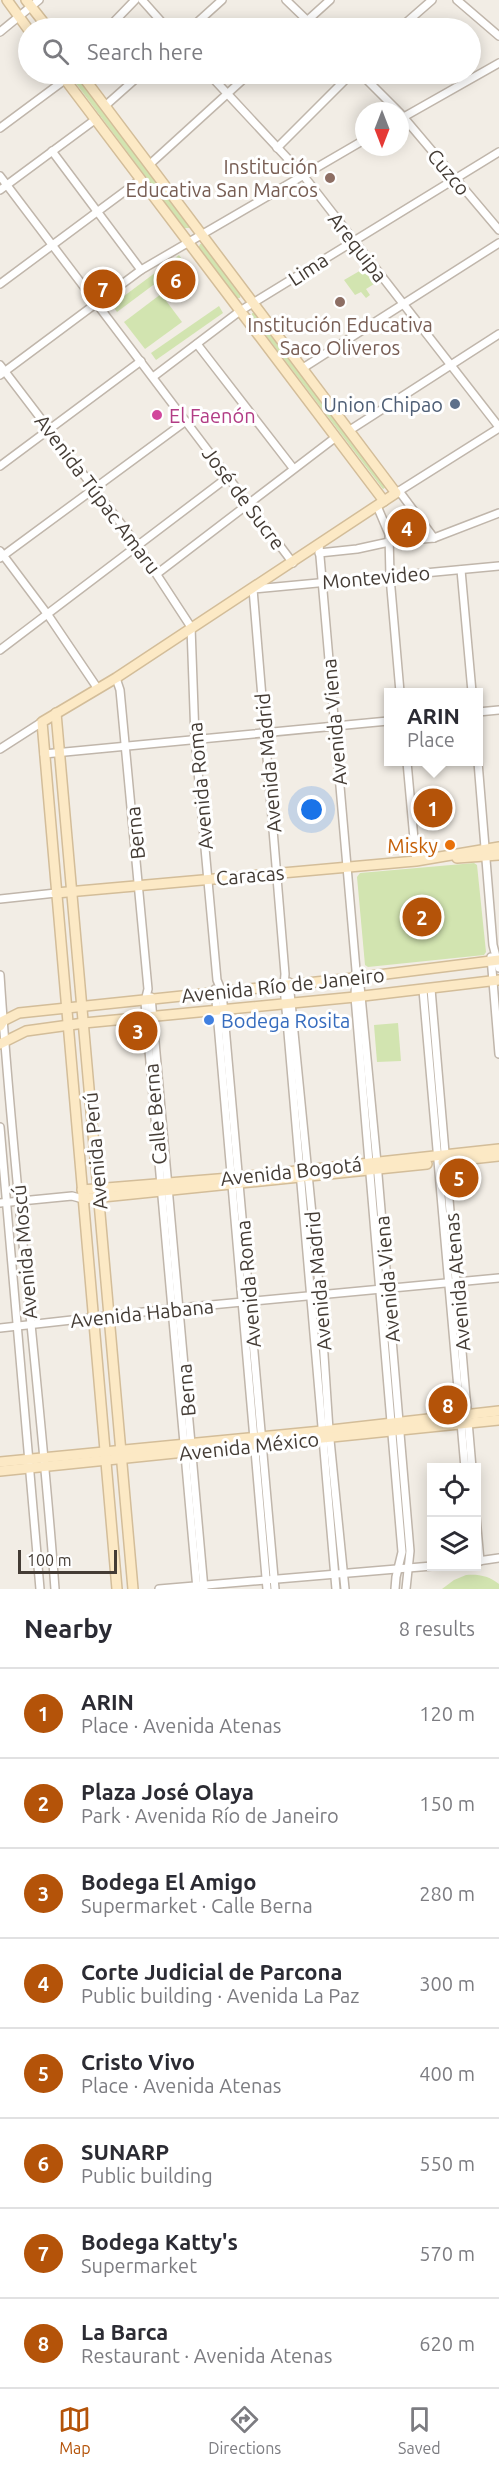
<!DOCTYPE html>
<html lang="en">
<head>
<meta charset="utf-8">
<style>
  :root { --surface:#fff; --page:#f7f7f7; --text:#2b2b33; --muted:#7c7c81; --line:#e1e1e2; --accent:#b45309 }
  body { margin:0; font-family:Ubuntu,sans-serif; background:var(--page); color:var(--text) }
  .controls { position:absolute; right:18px; bottom:18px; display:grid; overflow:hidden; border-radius:0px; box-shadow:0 3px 15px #0003 }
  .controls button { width:54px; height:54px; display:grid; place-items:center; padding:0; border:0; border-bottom:2px solid var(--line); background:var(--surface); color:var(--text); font:30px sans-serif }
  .compass { position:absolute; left:355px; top:102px; width:54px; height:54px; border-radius:50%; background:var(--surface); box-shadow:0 3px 15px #0003; rotate:180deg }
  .scale { position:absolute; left:18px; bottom:15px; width:99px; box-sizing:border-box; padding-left:6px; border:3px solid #443c35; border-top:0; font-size:16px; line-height:21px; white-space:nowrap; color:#443c35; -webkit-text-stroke:4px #fff; paint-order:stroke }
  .you { position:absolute; left:312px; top:810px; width:21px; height:21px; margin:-15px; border:4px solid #fff; border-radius:50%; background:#1a73e8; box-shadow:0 0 0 9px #1a73e833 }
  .badge { display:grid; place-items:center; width:39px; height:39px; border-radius:50%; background:var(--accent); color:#fff; font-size:20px; font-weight:700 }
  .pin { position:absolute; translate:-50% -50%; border:3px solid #fff; box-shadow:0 2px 6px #0006 }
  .popup { position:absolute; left:384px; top:688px; width:99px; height:78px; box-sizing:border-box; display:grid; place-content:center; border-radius:0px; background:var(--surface); filter:drop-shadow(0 2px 4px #0005); font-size:20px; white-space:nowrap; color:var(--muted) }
  .popup b { font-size:22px; color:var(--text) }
  .popup::after { content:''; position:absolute; left:50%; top:100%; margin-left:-12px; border:12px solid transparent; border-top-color:var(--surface) }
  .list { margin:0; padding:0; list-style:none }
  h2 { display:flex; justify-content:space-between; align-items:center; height:78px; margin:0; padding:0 24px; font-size:26px }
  h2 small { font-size:20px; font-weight:400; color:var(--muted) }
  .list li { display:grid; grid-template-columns:39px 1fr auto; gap:18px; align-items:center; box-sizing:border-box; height:90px; padding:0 24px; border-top:2px solid var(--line) }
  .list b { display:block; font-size:22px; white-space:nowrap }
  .list p { margin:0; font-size:20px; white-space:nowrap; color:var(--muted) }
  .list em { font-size:20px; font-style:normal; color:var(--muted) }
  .icon { flex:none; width:33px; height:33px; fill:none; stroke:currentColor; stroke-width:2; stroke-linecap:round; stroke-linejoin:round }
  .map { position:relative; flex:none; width:499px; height:1589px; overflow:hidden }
  .search { position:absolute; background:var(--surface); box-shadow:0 3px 15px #0003; left:18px; right:18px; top:18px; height:66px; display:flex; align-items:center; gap:15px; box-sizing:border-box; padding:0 21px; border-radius:33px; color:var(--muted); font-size:22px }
  .sheet { height:798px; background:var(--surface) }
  nav { display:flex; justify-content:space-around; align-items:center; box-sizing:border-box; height:84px; border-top:2px solid var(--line); background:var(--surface); font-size:16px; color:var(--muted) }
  nav a { display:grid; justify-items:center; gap:3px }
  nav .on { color:var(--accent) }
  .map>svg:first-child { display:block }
</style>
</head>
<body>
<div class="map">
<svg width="499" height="1589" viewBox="0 0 499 1589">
  <rect width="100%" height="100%" fill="#f2ede5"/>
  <g fill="#d2e4b0">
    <polygon points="69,74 77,74 192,228 184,228"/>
    <polygon points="200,244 206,244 241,292 240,298 236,298 198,249"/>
    <polygon points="179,255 184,262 117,312 112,305"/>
    <polygon points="363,269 374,284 366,289 370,295 366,298 361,292 355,295 344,280"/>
    <polygon points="161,294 182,322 145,349 124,322"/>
    <polygon points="219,306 223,313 156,360 151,353"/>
    <polygon points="252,313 257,313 388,486 383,489 252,317"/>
    <polygon points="474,863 477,865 486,952 484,955 368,967 365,965 357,877 360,873"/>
    <polygon points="398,1023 401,1061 377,1062 374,1025"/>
    <path d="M466,1575C479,1574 489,1576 499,1584V1589H442L454,1580Z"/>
  </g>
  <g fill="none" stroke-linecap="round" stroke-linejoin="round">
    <defs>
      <g id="street">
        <polyline points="142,0 167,28"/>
        <polyline points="286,0 315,28"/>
        <polyline points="457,0 499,36"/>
        <polyline points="108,28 135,0"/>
        <polyline points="191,28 222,0"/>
        <polyline points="299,28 330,0"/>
        <polyline points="400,28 432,0"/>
        <polyline points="0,32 39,0"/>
        <polyline points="209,74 303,175 499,427"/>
        <polyline points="361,74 398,111"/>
        <polyline points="105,106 141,74"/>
        <polyline points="400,113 499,230"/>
        <polyline points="402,118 499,63"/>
        <polyline points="0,128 66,79"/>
        <polyline points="277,148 351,74"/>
        <polyline points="52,151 141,270"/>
        <polyline points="149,165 249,74"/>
        <polyline points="0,176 293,563"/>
        <polyline points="0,190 96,119"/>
        <polyline points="0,284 140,180"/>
        <polyline points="197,344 293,468"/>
        <polyline points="0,365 138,546 191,627 195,738 217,980 222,992 275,1589"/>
        <polyline points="303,368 499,243"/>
        <polyline points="0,375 141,270 364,140"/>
        <polyline points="153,377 240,311 499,152"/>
        <polyline points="350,430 499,334"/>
        <polyline points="0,466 141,361"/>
        <polyline points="399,491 434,538"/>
        <polyline points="396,493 499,428"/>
        <polyline points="377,506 389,534 390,577 400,692"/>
        <polyline points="319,545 356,970 355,997 402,1552 396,1577 395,1589"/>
        <polyline points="0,551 48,615 98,689"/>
        <polyline points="319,553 357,549 389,542 434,538 499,513"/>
        <polyline points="0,558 186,421"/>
        <polyline points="461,570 472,692"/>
        <polyline points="158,573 336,437"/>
        <polyline points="0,650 228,477"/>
        <polyline points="116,678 120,690 148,989 145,1001 146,1017 197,1589"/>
        <polyline points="478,712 499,710"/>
        <polyline points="0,749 42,722"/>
        <polyline points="44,754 388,721"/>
        <polyline points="407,762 416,861"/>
        <polyline points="478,762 493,945 499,968"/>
        <polyline points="0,899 56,893"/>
        <polyline points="491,957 499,1054"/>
        <path d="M0,975C13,1180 40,1384 55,1589"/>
        <polyline points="359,975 377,1163 410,1551 406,1589"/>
        <polyline points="289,982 320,1295 329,1430 345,1589"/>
        <polyline points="215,989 267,1589"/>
        <polyline points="431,989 472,1468"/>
        <polyline points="423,990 465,1468"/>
        <polyline points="151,997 204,1589"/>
        <polyline points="0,1127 40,1589"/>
        <polyline points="0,1203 72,1196 83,1199"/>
        <polyline points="0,1328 179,1308 499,1278"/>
        <polyline points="476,1517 480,1561"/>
        <polyline points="478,1561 499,1558"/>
        <polyline points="159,1589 432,1566"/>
        <polyline points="336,1589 284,986 285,974 253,589 499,566"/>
      </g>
      <g id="secondary">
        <polyline points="7,0 28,29"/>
        <polyline points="26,0 48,28"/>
        <polyline points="61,74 384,501"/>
        <polyline points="81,74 396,493 116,678 42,722 117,1589"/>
        <polyline points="56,713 133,1589"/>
        <polyline points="457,858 499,855"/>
        <polyline points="56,893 416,861 499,847"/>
        <polyline points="0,1026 3,1021 19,1013 354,978 499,960"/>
        <polyline points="0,1044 26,1031 84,1023 355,997 499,980"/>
        <polyline points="443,1162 499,1156"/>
        <polyline points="82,1190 230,1178 499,1149"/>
        <polyline points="83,1199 427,1164"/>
        <polyline points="0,1462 322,1431 499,1411"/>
        <polyline points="0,1471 499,1420"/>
      </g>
    </defs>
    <use href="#street" stroke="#c0b6ab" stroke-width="10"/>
    <use href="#secondary" stroke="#d3bd99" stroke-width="12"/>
    <use href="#street" stroke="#fff" stroke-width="7"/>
    <use href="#secondary" stroke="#fce9c5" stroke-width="9"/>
  </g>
  <g fill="#8d6e63" stroke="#fff" stroke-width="2">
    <circle cx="330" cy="178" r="6"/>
    <circle cx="340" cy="302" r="6"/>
  </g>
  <circle fill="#5c6f8a" stroke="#fff" stroke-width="2" cx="455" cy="404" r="6"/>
  <circle fill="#d1479c" stroke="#fff" stroke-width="2" cx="157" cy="415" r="6"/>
  <circle fill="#e8710a" stroke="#fff" stroke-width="2" cx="450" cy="845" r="6"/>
  <circle fill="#3f7fe0" stroke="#fff" stroke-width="2" cx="209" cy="1020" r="6"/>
  <g text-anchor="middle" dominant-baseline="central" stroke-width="6" stroke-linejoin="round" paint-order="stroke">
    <g font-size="20" fill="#785e54" stroke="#fff" text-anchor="end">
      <text x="318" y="166">Institución<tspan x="318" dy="23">Educativa San Marcos</tspan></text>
      <text x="340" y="324" text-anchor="middle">Institución Educativa<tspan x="340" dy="23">Saco Oliveros</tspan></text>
    </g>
    <g font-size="20" fill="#443c35" stroke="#fff">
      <text transform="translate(449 172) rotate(50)">Cuzco</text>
      <text transform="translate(358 247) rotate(52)">Arequipa</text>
      <text transform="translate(308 269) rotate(-33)">Lima</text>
      <text transform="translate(98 494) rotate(53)">Avenida Túpac Amaru</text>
      <text transform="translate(244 498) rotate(53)">José de Sucre</text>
      <text transform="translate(376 577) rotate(-5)">Montevideo</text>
      <text transform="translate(334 722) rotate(-95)">Avenida Viena</text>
      <text transform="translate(268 763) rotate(-95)">Avenida Madrid</text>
      <text transform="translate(200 786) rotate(-95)">Avenida Roma</text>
      <text transform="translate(135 833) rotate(-96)">Berna</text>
      <text transform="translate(250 875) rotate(-5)">Caracas</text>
      <text transform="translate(283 985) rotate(-6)">Avenida Río de Janeiro</text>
      <text transform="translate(155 1114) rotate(-95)">Calle Berna</text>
      <text transform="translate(95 1151) rotate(-95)">Avenida Perú</text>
      <text transform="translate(291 1171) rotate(-6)">Avenida Bogotá</text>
      <text transform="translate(24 1252) rotate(-95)">Avenida Moscú</text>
      <text transform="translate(387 1279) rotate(-95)">Avenida Viena</text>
      <text transform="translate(318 1281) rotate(-95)">Avenida Madrid</text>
      <text transform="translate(457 1282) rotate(-95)">Avenida Atenas</text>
      <text transform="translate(248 1284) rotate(-95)">Avenida Roma</text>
      <text transform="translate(142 1313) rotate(-6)">Avenida Habana</text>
      <text transform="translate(186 1390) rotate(-95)">Berna</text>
      <text transform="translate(249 1446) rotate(-6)">Avenida México</text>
    </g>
    <g font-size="20" fill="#4e5e75" stroke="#fff" text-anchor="end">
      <text x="443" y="404">Union Chipao</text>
    </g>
    <g font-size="20" fill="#b23c85" stroke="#fff" text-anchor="start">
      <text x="169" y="415">El Faenón</text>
    </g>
    <g font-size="20" fill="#c56008" stroke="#fff" text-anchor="end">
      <text x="438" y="845">Misky</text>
    </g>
    <g font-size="20" fill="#366cbe" stroke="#fff" text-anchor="start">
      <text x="221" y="1020">Bodega Rosita</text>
    </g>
  </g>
</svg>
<div class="controls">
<button><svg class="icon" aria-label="locate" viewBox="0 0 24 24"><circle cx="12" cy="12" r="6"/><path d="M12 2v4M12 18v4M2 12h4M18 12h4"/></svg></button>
<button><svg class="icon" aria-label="layers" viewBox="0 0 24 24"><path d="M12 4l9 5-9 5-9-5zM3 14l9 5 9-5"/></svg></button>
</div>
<svg class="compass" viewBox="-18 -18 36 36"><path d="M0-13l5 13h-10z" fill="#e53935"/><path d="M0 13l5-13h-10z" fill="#7c7c81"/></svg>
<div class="scale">100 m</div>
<div class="you"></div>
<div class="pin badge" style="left:433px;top:808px">1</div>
<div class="popup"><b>ARIN</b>Place</div>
<div class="pin badge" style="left:422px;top:917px">2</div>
<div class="pin badge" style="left:138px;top:1031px">3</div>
<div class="pin badge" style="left:407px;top:528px">4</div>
<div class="pin badge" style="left:459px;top:1178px">5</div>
<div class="pin badge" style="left:176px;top:280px">6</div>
<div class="pin badge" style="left:103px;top:289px">7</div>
<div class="pin badge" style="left:448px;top:1405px">8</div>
<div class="search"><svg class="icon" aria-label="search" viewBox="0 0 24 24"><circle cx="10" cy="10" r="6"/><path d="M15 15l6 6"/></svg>Search here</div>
</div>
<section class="sheet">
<h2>Nearby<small>8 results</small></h2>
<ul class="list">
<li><span class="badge">1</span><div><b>ARIN</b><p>Place · Avenida Atenas</p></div><em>120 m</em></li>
<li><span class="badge">2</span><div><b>Plaza José Olaya</b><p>Park · Avenida Río de Janeiro</p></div><em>150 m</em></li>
<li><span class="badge">3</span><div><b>Bodega El Amigo</b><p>Supermarket · Calle Berna</p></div><em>280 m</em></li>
<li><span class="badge">4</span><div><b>Corte Judicial de Parcona</b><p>Public building · Avenida La Paz</p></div><em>300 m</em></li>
<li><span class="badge">5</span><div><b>Cristo Vivo</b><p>Place · Avenida Atenas</p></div><em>400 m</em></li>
<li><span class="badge">6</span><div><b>SUNARP</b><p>Public building</p></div><em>550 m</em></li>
<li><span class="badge">7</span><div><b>Bodega Katty's</b><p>Supermarket</p></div><em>570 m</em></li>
<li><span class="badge">8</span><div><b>La Barca</b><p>Restaurant · Avenida Atenas</p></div><em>620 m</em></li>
</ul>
</section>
<nav>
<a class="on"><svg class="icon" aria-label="map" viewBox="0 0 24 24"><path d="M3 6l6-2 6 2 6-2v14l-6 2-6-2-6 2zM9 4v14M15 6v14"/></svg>Map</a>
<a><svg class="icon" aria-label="directions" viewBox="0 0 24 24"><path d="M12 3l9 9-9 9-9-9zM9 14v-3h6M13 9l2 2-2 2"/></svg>Directions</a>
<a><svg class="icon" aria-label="saved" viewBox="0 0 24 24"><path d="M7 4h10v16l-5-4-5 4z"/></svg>Saved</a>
</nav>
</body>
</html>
